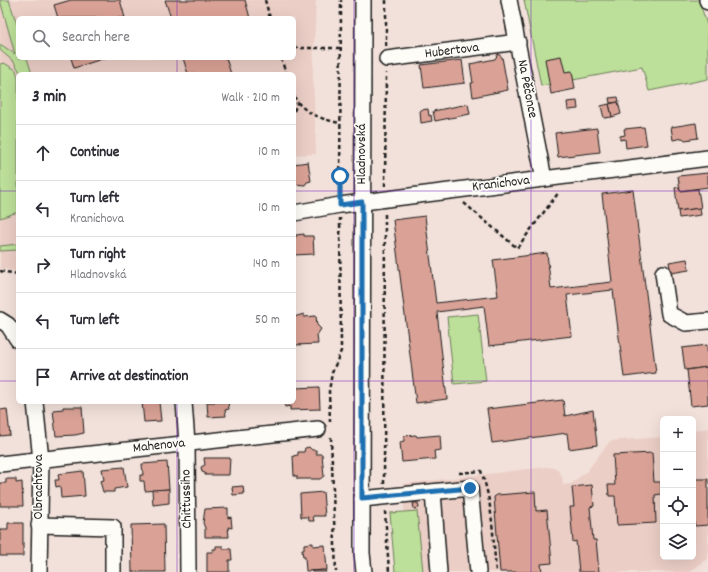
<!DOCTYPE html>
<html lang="en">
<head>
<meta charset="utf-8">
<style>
  :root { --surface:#fff; --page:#f7f7f7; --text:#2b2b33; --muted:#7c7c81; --line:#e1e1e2 }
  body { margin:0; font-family:Dekko,sans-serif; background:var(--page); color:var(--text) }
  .controls { position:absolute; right:12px; bottom:12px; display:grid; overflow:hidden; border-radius:6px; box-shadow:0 4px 16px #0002 }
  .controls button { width:36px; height:36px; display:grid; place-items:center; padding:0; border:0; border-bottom:1px solid var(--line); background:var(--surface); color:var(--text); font:20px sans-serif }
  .stop { position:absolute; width:12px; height:12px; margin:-9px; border:3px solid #1f6fb2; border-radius:50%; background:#fff }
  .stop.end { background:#1f6fb2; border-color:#fff; box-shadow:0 1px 4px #0008 }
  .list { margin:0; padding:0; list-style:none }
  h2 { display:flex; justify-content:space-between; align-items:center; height:52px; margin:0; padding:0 16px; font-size:17px }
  h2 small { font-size:13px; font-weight:400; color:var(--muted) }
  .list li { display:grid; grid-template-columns:26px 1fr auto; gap:12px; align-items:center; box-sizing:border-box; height:56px; padding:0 16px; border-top:1px solid var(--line) }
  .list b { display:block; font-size:15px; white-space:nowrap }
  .list p { margin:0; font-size:13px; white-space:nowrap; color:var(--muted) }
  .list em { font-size:13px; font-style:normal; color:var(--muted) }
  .icon { flex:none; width:22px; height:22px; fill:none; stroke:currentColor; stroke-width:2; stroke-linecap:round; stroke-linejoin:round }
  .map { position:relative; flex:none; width:708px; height:572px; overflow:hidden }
  .search { position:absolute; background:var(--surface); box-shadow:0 4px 16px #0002; left:16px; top:16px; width:280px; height:44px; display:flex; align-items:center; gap:10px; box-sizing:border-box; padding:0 14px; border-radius:6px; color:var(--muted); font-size:15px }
  .panel { position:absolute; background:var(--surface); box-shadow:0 4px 16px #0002; left:16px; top:72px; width:280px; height:332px; border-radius:6px }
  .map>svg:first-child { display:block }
</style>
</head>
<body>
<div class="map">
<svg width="708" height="572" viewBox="0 0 708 572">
  <rect width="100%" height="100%" fill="#f2e1da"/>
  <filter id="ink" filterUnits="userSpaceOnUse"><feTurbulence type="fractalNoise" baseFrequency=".025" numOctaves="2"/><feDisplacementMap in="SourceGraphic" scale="8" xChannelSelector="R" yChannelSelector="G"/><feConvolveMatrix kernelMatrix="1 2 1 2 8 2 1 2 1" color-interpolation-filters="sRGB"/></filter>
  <g filter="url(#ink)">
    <g fill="#ebcec6" fill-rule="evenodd">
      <path d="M0,0H316L313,73L316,154L294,155V74H18V272L0,268ZM18,18H294V58H18Z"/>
      <polygon points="708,428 708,558 690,572 407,572 403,484 546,467 556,468 562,476 563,485 571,484 587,471 610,441 663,437 663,557 693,557 693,431"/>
    </g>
    <g fill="#bcdf99" stroke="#6c7e5a">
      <polygon points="0,0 9,0 18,28 18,58 27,58 32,74 21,74 14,62 0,50 0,44 15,54"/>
      <polygon points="524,0 699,0 708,28 708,79 649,91 642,67 541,86"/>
      <polygon points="4,63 16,70 18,78 18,212 0,218 0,64"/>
      <polygon points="18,244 18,250 0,251 0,246"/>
      <polygon points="478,314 486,381 454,384 447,317"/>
      <polygon points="417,511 423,572 395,572 390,513"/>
    </g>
    <g fill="#daa296" stroke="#1c1c1c">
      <polygon points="71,0 120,0 125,18 58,18 54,5"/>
      <polygon points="165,0 245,0 250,18 171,18"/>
      <polygon points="498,54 502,57 508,90 473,97 471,83 473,83 470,64 495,59"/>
      <polygon points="561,56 565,72 572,71 575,89 551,94 545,59"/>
      <polygon points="71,58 105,58 74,68"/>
      <polygon points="183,58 226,58 231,74 188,74"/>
      <polygon points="462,60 465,83 424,88 421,65"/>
      <polygon points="618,97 619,102 610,103 609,98"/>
      <polygon points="577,101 578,109 568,110 567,102"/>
      <polygon points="618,102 621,114 612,117 609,104"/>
      <polygon points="468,104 470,114 435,121 433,111"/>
      <polygon points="609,104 612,117 604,118 601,106"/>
      <polygon points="428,109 429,116 431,115 432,121 421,123 420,110"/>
      <polygon points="696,123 698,138 685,140 683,138 673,140 671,127"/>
      <polygon points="644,127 647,145 626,148 625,139 620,140 620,136 625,135 624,129"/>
      <polygon points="597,128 600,152 558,157 555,133"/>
      <polygon points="308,162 311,181 307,182 305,185 294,184 294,164"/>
      <polygon points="708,173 708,187 680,191 678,176"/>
      <polygon points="679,187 680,191 698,189 701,208 678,211 675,188"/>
      <polygon points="633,190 656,373 624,377 613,290 567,295 572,336 489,346 484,306 437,312 447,399 416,403 393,220 425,216 436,303 498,296 493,260 547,253 551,289 612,282 602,194"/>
      <polygon points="700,208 701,215 679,218 678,211"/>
      <polygon points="304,234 304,236 313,236 314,254 294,255 294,237 296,237 296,235"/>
      <polygon points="687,259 689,270 671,273 669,262"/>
      <polygon points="304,314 304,317 316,316 317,325 321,329 317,335 318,344 295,345 294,317"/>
      <polygon points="707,345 708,367 685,370 682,348"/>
      <polygon points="707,367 708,404 691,406 687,370"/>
      <polygon points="319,387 320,409 290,410 290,406 285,407 284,402 294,402 294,388"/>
      <polygon points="563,400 565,416 593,410 597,445 569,449 567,433 492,443 487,409"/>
      <polygon points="142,402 159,402 161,421 144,422"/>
      <polygon points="207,402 228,402 229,409 225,410 226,416 208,417"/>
      <polygon points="63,407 82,407 84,433 75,435 56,436 53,410 63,409"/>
      <polygon points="7,409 10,435 0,436 0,410"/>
      <polygon points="416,435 417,437 440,435 441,450 434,451 435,459 402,462 400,442 404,441 404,436"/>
      <polygon points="309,447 312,450 316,450 316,454 322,454 324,476 320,479 297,479 297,476 294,476 293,456 298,455 298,452 304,452 305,448"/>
      <polygon points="652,453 654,482 661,482 661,494 655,495 656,523 617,525 615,496 609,496 608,485 615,485 613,455"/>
      <polygon points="204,458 230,458 229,475 205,475 205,473 202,472 201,467 205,465"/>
      <polygon points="167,462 169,489 145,491 144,481 140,481 140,475 143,475 142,464"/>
      <polygon points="124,467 127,487 114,489 114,492 103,492 100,481 104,480 102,469"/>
      <polygon points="83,471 85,496 61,498 60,486 56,487 55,480 59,480 58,474"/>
      <polygon points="6,479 16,479 16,483 22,482 23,506 0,506 0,483 6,483"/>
      <polygon points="693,479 708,479 708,525 695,526 694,521 693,521"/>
      <polygon points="592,485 594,506 590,507 593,540 596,540 599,572 579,572 576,541 573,542 570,507 574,507 572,487"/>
      <polygon points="243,486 244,494 233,495 232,487"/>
      <polygon points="169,489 169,503 153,505 152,490"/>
      <polygon points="323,492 325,516 313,516 314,521 309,521 308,517 301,517 300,494"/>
      <polygon points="535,492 536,511 547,510 552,563 541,564 542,572 500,572 494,497 497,495"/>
      <polygon points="413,503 418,503 419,508 414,509"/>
      <polygon points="228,508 228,518 231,517 232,528 228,527 229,537 205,537 205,528 203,523 205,509"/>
      <polygon points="8,523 23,523 23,556 0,556 0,529 8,529"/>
      <polygon points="164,524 165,572 132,572 131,525"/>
      <polygon points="313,543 313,546 325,545 327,570 306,571 305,557 303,557 302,550 304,550 304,544"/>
      <polygon points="216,546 223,546 223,549 231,549 232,560 229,560 229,572 207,572 207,552 213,552 213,549 216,549"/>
      <polygon points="325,570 326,572 312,572 311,571"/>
    </g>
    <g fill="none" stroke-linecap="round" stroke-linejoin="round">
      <defs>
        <g id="minor">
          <polyline points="363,0 362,553 364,572"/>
          <polyline points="509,0 544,179"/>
          <polyline points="707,0 708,2"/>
          <polyline points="387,59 518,42"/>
          <polyline points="294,213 340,205 708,158"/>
          <polyline points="663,273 669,314 686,323 708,321"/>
          <polyline points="0,320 8,325 18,340"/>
          <polyline points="35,402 41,460 39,572"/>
          <polyline points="184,402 187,443 188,572"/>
          <polyline points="0,464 318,429"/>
          <polyline points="433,492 439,572"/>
          <polyline points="362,499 470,488 478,572"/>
          <polyline points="39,525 113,527 113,572"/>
        </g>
      </defs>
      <use href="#minor" stroke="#1c1c1c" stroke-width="18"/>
      <g stroke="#1c1c1c" stroke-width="2.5" stroke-dasharray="4 3" stroke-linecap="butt">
        <polyline points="265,0 270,18"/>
        <polyline points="386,0 386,46"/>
        <polyline points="294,48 341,48"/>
        <polyline points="281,58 286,74"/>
        <path d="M294,96C301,112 323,120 340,123"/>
        <polyline points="294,111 297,103"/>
        <polyline points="340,176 349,176"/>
        <polyline points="385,186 386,73"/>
        <polyline points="340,191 341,0"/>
        <polyline points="464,203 517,248 559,192"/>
        <polyline points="0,271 18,274"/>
        <polyline points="330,422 329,391 332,373 341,351 340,218"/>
        <polyline points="331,437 336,572"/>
        <path d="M459,473L481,471C493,503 493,538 496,572"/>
        <polyline points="384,484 385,213"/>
        <polyline points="385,511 389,572"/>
      </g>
      <use href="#minor" stroke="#fdfcf7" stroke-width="15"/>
    </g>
  </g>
  <g fill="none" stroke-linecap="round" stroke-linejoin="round" filter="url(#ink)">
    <polyline stroke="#1f6fb2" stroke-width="5" points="340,176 340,205 362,202 362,498 470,488"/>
  </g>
  <path fill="none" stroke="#7b2cbf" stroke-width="1" stroke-opacity="0.55" d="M177,0V18M354,0V572M531,0V572M177,58V74M0,191H18M294,191H708M0,381H18M294,381H708M177,402V572"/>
  <g text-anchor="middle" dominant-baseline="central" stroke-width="3.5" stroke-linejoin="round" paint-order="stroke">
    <g font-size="14" fill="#1c1c1c" stroke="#fdfcf7">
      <text transform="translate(452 51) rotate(-7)">Hubertova</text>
      <text transform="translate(527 89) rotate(79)">Na Pěčonce</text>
      <text transform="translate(362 154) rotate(-90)">Hladnovská</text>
      <text transform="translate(501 184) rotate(-7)">Kranichova</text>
      <text transform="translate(159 446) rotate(-6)">Mahenova</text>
      <text transform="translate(39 487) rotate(-90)">Olbrachtova</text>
      <text transform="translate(187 499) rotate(-91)">Chittussiho</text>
    </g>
  </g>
</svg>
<div class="controls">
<button>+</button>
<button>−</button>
<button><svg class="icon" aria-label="locate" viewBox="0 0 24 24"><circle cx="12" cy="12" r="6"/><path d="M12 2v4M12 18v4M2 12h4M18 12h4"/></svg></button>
<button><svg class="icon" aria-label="layers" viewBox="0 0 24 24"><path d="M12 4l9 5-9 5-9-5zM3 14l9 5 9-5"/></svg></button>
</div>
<div class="stop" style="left:340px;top:176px"></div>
<div class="stop end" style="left:470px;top:488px"></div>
<div class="search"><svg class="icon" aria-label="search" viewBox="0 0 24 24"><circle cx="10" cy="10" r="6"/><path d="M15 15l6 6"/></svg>Search here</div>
<section class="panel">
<h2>3 min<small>Walk · 210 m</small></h2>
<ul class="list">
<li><svg class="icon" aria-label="ahead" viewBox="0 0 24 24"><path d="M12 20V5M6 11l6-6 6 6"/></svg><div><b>Continue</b></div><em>10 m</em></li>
<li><svg class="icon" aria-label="left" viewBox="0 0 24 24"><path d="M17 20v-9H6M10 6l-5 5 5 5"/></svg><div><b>Turn left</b><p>Kranichova</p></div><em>10 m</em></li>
<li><svg class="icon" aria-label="right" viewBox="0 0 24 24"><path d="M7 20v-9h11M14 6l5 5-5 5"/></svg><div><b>Turn right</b><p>Hladnovská</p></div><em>140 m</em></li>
<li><svg class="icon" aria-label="left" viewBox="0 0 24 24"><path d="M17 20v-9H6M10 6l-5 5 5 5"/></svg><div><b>Turn left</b></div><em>50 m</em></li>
<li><svg class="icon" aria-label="arrive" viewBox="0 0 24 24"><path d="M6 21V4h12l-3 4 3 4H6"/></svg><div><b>Arrive at destination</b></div></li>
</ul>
</section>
</div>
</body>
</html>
